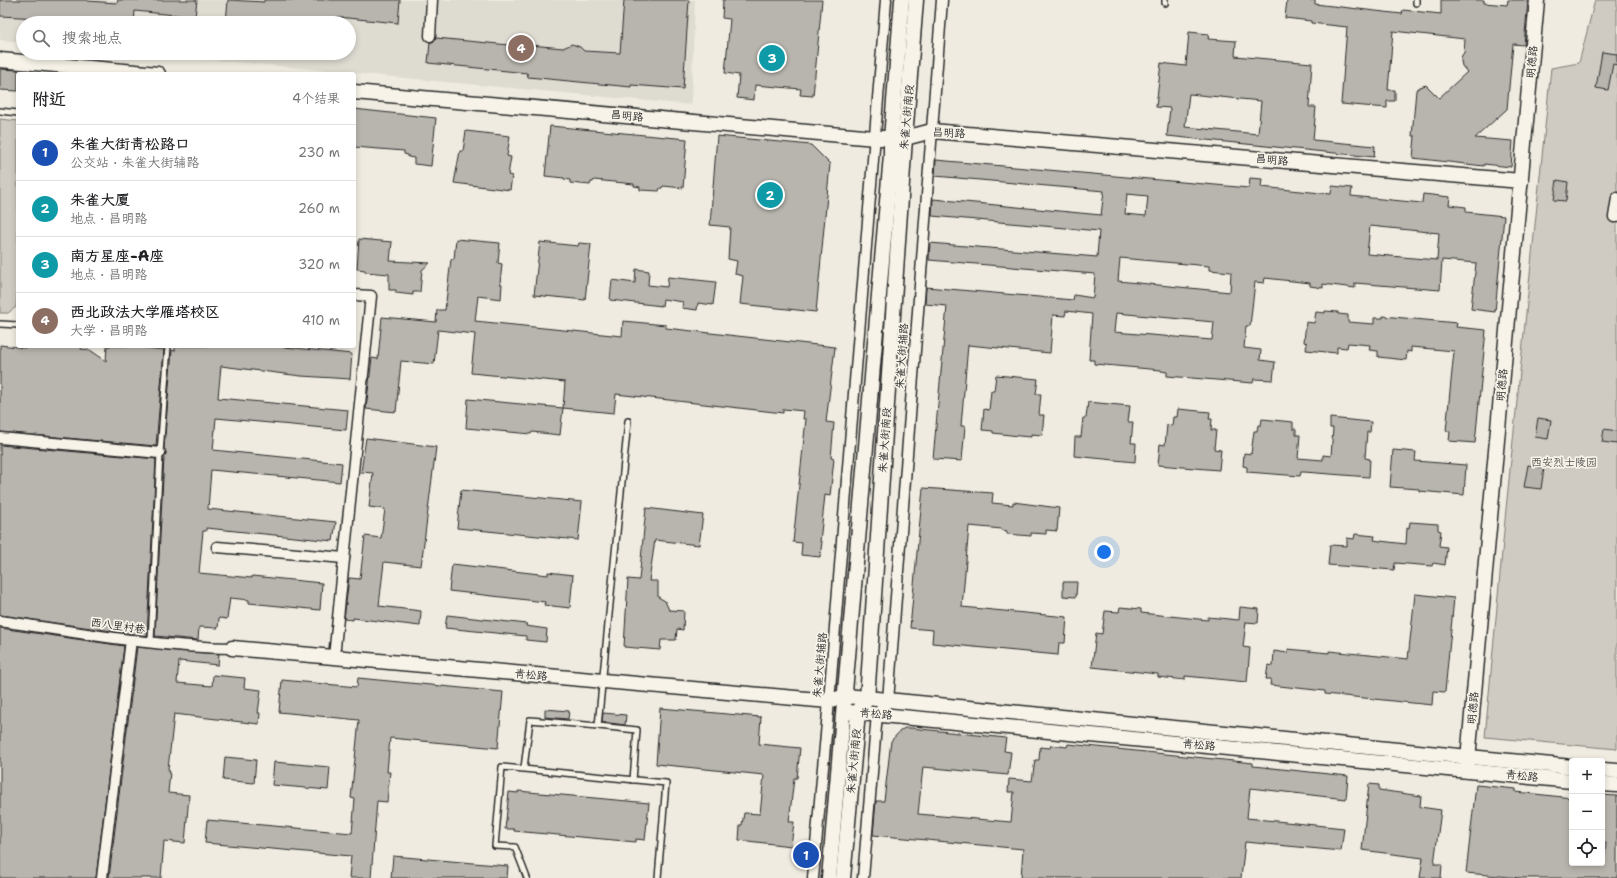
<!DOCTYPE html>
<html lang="zh">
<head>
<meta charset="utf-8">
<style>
  :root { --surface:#fff; --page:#f6f6f6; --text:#202124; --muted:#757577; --line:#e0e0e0; --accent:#7c3aed }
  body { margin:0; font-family:"Shantell Sans","LXGW WenKai TC",sans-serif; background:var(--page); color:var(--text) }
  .controls { position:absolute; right:12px; bottom:12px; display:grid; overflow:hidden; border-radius:4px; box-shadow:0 2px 6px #0003 }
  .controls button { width:36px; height:36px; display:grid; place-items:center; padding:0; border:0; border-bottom:1px solid var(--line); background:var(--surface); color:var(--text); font:20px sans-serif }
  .you { position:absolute; left:1104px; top:552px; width:14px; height:14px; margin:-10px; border:3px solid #fff; border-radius:50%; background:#1a73e8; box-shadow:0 0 0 6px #1a73e833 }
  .badge { display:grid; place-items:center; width:26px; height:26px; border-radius:50%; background:var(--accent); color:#fff; font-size:13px; font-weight:700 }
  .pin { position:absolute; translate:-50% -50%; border:2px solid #fff; box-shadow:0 1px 4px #0006 }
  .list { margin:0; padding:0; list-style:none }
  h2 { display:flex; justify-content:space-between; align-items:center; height:52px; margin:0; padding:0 16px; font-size:17px }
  h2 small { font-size:13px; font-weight:400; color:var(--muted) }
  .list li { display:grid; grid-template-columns:26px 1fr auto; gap:12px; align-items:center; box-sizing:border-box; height:56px; padding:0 16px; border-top:1px solid var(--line) }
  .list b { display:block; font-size:15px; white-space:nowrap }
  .list p { margin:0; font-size:13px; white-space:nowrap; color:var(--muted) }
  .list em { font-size:13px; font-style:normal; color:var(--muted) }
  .icon { flex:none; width:22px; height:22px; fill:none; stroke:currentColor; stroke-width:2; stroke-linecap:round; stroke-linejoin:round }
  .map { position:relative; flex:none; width:1617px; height:878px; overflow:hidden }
  .search { position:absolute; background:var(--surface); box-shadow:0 2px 6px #0003; left:16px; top:16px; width:340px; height:44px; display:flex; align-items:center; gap:10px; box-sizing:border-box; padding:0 14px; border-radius:22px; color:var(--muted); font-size:15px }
  .panel { position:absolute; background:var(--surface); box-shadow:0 2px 6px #0003; left:16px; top:72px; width:340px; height:276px; border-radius:4px }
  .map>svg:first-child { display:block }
</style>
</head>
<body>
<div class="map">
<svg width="1617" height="878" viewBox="0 0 1617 878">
  <rect width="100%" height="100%" fill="#efebe0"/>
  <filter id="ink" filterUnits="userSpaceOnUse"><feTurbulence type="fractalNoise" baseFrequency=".025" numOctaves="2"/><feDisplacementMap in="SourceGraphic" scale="8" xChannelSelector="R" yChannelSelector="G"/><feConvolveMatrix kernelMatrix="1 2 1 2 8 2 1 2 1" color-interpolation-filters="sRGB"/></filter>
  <g filter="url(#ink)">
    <polygon fill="#dedbd1" points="0,0 695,0 691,105 139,53 349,53 349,23 23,23 23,42 0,40"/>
    <g fill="#cfcbc2" stroke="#7d7b76">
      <polygon points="1595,0 1617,0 1617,749 1485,737 1506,509 1551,68 1579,63"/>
      <polygon points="0,119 18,121 18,285 16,307 8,313 0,313"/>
    </g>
    <g fill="#b8b5ae" stroke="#2b2b2b" fill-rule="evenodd">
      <polygon points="0,0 87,0 87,1 117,3 118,0 197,0 195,17 135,11 134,23 0,16"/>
      <polygon points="228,0 264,2 264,0 400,0 398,23 337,17 337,23 226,23"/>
      <polygon points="624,0 689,0 683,89 631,85 631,87 528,77 527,73 428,63 430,42 433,42 436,38 530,47 530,45 563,48 572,44 580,47 584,51 620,53"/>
      <polygon points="723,0 822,0 813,96 800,95 801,89 755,85 754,100 737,98 739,75 725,73 730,19 722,18"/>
      <polygon points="1287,0 1315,0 1315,4 1402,14 1403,10 1441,14 1441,0 1484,0 1484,3 1507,5 1508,0 1528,0 1524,45 1513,44 1507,109 1475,138 1513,141 1511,167 1484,164 1484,166 1413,158 1415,136 1412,136 1416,90 1420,87 1426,85 1439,98 1467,72 1462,66 1461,61 1462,55 1464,53 1465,39 1393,31 1388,90 1395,90 1395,101 1387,101 1387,108 1341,104 1347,27 1311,23 1311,21 1285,18"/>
      <path d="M1189,32L1209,34L1208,39L1236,41L1235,56L1312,63L1309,107H1316L1313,140L1375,146L1374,157L1167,136L1170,108L1156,107L1161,63L1186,66ZM1189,94L1261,101L1258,134L1185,127Z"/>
      <polygon points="1602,52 1617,54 1617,65 1613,64 1608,90 1596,88"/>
      <polygon points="0,69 18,70 18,91 0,90"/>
      <polygon points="354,109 436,118 431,166 414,164 414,158 408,157 408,155 404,154 404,151 354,147"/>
      <polygon points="550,126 687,139 683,188 663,186 662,188 660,188 659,191 640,190 640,187 634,186 634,184 594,180 593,182 591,182 590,185 570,183 570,180 564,179 564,178 545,176"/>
      <polygon points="466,131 510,136 507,156 511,157 508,175 512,176 510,190 454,183 460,151 463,151"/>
      <polygon points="717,136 811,145 830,164 816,312 740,304 743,276 735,274 737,261 728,259 730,227 710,225"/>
      <path d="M936,160L1249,188L1250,178L1262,179L1261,187L1331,194L1332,186L1352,188L1351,196L1422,203L1423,194L1450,197L1449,205L1466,207V212L1504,216L1495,312L1471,309L1476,263L1442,260L1440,290L1355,283V288L1323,284V288L1310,286V283L1265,278L1264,283L1255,282L1250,326H1246L1244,348L1261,350L1260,360L1275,362L1273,380L1254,379L1253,383L1167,376V372L1161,371V370L1094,364V360H1089L1092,314L1066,311L1065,316L1053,315L1050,353L968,345L961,426H965L962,461L933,459L947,306L925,304L926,287L1073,300L1074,295L1093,298L1095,274L929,260L930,243L1097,257L1099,231L932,216L933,199L1101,215L1104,191L935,176ZM1127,194L1148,196L1146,216L1125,214ZM1370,226L1439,233L1437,260L1367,254ZM1120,258L1209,266V270L1231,272L1230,292L1118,281ZM1116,313L1214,322L1212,340L1114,332Z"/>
      <polygon points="1557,180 1568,182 1566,201 1554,200"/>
      <polygon points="359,239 392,242 390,261 430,263 422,270 420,292 413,292 413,295 396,293 396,290 389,290 389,274 365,272 365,270 357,269"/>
      <polygon points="456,239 500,243 498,263 502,264 500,284 502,284 501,299 478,296 475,321 622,336 623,321 666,325 666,328 835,347 826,422 834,423 831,458 834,459 830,496 825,495 820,542 822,542 820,557 801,555 802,543 793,542 806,419 803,419 804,411 783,409 783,413 616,394 614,413 563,408 565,382 471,373 475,334 438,330 434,364 401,361 396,412 366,409 372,358 378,359 382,317 436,322 437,310 445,310 451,259 454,259"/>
      <polygon points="540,242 578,246 579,243 591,244 585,300 534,295"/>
      <polygon points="636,269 649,271 648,285 667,287 668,277 716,282 713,305 698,303 697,310 682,308 683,302 663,299 662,306 610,300 612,280 635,283"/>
      <polygon points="1325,311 1338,312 1338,314 1348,315 1348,322 1374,324 1374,318 1383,318 1383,316 1457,323 1456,327 1486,330 1475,443 1449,441 1450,432 1446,431 1454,351 1411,347 1411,352 1407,351 1406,360 1378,357 1378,351 1369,350 1370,345 1348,343 1347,348 1337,347 1337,353 1306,350 1307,343 1304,342 1306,322 1314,323 1316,312 1325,313"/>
      <polygon points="0,345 25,348 25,346 82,346 81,349 90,350 106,361 107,346 139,346 138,347 164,350 156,446 0,432"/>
      <polygon points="175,346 275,346 352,354 350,379 301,376 221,366 218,398 348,410 346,430 216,418 213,450 342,463 340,482 211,470 208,509 336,522 333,541 206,528 206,531 203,531 199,573 252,578 252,576 322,583 320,610 249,603 249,600 230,598 227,619 219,618 218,628 199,627 198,640 155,636 164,458 166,453 164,448 172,350 175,351"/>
      <polygon points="996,375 1038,379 1036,394 1041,394 1039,415 1044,415 1042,435 1031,434 1031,437 1019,436 993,433 993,431 982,430 984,409 989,410 991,391 994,391"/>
      <polygon points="468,399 563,408 560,435 532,432 531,434 466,428"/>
      <polygon points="1088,402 1130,406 1128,422 1133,422 1131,443 1136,443 1135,462 1074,456 1075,437 1081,437 1083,418 1086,418"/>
      <polygon points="1178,409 1210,412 1209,419 1212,419 1211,430 1216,430 1214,449 1221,450 1219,470 1158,465 1160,444 1165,445 1167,425 1172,426 1173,417 1177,417"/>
      <polygon points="1330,418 1371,422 1370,432 1367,432 1365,458 1370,459 1369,477 1304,472 1301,472 1300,476 1247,472 1247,467 1243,466 1244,453 1251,454 1254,431 1257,431 1258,425 1261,425 1262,419 1293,422 1293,429 1296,429 1296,435 1300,435 1298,458 1323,460 1323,455 1331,456 1333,428 1330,428"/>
      <polygon points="1538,418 1551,420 1548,439 1535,437"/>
      <polygon points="1604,429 1617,431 1617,444 1602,442"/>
      <polygon points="366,438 436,447 421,566 384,562 379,606 421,611 420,626 353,618 353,620 344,619 349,578 360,579 365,536 381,538 385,509 369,507 373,473 361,472"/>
      <polygon points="0,445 156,459 147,636 0,615"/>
      <polygon points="1393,450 1416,452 1415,461 1466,465 1464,495 1419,491 1419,489 1390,487"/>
      <polygon points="1528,465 1544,468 1541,489 1524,487"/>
      <polygon points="923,488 993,493 992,503 1013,505 1013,502 1059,508 1057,531 1046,530 1046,534 1031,533 1031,536 1007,534 1007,531 1002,530 1002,529 969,526 962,607 1067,617 1065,643 1059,643 1058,655 932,643 933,630 910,628"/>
      <polygon points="461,490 582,502 578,540 457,528"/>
      <polygon points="646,508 703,515 699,545 655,540 649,581 658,581 658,597 665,601 669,610 684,611 683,630 677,629 676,640 661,640 660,650 624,647 628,579 639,580"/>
      <polygon points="1410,522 1438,524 1438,530 1441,531 1439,546 1447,547 1445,565 1433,563 1432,566 1395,563 1394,570 1328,565 1330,545 1347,546 1347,538 1354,539 1355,534 1375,536 1374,540 1380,541 1406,544 1407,528 1409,529"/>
      <polygon points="452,564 548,575 548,572 573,575 570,608 544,605 545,602 449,591"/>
      <polygon points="1063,582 1077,582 1076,597 1063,596"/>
      <polygon points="1415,594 1454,598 1445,692 1433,691 1432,705 1325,694 1325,691 1270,685 1271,679 1266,679 1268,665 1273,666 1274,651 1288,653 1288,649 1329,653 1329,651 1408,659"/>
      <polygon points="1120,607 1141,609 1141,613 1208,620 1208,617 1239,620 1240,607 1259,609 1258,623 1246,622 1243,647 1250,648 1247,682 1185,676 1185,680 1158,677 1158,674 1092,667 1096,633 1102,634 1105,611 1119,612"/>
      <polygon points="447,615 527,624 526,626 547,629 546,642 526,640 526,636 445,628"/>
      <polygon points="0,628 124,646 96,878 0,878"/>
      <polygon points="137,647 219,654 218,665 179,661 177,683 212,686 213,675 245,678 244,688 261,690 258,713 260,713 259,724 174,714 168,769 170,772 168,793 189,795 185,843 164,841 161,878 109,878"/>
      <polygon points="358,678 503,692 498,748 390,738 387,772 390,772 387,802 377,801 371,878 349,878 351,856 205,843 207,820 352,833 355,799 351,798 359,720 279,712 282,680 357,687"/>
      <polygon points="660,708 761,717 759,744 800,748 797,778 794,778 789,822 794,822 791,846 739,840 740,825 742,825 744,813 760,814 764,775 656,764"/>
      <polygon points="545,709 569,711 568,719 545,717"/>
      <polygon points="603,713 626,715 625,725 602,722"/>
      <polygon points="905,728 911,728 1006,738 1004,751 1011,752 1008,775 923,767 918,814 1011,822 1014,792 1008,792 1009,779 1032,781 1035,760 1039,760 1040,747 1050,748 1051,745 1067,747 1068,744 1253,763 1253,766 1348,776 1346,799 1250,788 1247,818 1344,828 1341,851 1245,842 1241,878 1021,878 1023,849 873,835 876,801 884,801 891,741 901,730"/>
      <polygon points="225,757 256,760 254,783 223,780"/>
      <polygon points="274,762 330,767 328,790 272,785"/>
      <polygon points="1369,784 1379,785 1379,790 1421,796 1420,807 1441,810 1434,864 1442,864 1441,878 1420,878 1423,858 1362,850"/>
      <polygon points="1476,785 1516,789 1516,792 1572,798 1572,863 1604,863 1606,843 1602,843 1602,795 1617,796 1617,878 1521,878 1466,873"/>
      <polygon points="518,791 649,803 645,840 636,839 636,842 514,831 514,829 505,829 509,792 518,793"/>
      <polygon points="393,856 508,866 507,878 391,878"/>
    </g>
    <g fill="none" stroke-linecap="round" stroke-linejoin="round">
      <defs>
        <g id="lane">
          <polyline points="1165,3 1165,0"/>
          <polyline points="1416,3 1416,0"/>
          <polyline points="0,111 18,113"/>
          <polyline points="0,324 18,325"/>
          <polyline points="151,642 160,453 168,346"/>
          <polyline points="598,726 637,730 633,780"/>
          <polyline points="524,768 530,720 598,726 628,421"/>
          <polyline points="527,878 515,847 495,846 502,767 666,783 658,878"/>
        </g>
        <g id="street">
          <polyline points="430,36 432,0"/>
          <polyline points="1617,198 1614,217 1617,217"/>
          <polyline points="0,438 160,453"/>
          <polyline points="217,547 344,558"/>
          <path d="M0,621C77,632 155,647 232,648"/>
          <polyline points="334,657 371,296 354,295"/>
          <polyline points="102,878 131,640"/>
          <polyline points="813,878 829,701 886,0"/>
          <polyline points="863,878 877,714 888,701 942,0"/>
        </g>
        <g id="secondary">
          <polyline points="0,60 158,74"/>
          <polyline points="354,92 875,138 905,138 932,131 1521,181"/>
          <polyline points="232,648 829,701 846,696 1572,767"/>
          <polyline points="850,712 1572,781"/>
          <polyline points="1467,770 1537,0"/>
          <polyline points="1602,770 1617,771"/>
          <polyline points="1602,784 1617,785"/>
          <polyline points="829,878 891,155 891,139 902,0"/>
          <polyline points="843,878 858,712 867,699 905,138 916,0"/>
        </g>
      </defs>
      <use href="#lane" stroke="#2b2b2b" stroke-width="8"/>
      <use href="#street" stroke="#2b2b2b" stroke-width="13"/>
      <use href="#secondary" stroke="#2b2b2b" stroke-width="17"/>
      <use href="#lane" stroke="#f7f3e8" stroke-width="5"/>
      <use href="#street" stroke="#f7f3e8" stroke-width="10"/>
      <use href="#secondary" stroke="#f7f3e8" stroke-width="14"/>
    </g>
  </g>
  <g text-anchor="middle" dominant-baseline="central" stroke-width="3.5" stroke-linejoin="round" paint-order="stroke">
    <g font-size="11" fill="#2b2b2b" stroke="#f7f3e8">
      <text transform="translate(1532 62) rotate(-85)">明德路</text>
      <text transform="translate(627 116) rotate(5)">昌明路</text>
      <text transform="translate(907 117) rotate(-85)">朱雀大街南段</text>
      <text transform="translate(949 133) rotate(3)">昌明路</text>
      <text transform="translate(1272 160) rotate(5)">昌明路</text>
      <text transform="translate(902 356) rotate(-86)">朱雀大街辅路</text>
      <text transform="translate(1502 385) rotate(-85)">明德路</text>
      <text transform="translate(885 440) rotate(-86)">朱雀大街南段</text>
      <text transform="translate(118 626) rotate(8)">西八里村巷</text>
      <text transform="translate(820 665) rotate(-85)">朱雀大街辅路</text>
      <text transform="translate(531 675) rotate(5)">青松路</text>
      <text transform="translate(1473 708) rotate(-85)">明德路</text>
      <text transform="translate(876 714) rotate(5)">青松路</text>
      <text transform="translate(1199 745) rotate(5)">青松路</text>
      <text transform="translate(854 761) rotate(-85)">朱雀大街南段</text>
      <text transform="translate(1522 776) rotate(6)">青松路</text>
    </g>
    <g font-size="11" fill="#545351" stroke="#f7f3e8">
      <text x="1564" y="462">西安烈士陵园</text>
    </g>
  </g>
</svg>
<div class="controls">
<button>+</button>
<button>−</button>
<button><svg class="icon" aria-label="locate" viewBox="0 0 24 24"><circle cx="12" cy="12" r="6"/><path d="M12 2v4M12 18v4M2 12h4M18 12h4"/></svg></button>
</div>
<div class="you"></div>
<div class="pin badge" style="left:806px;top:855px;background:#1a4fb4">1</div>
<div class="pin badge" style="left:770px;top:195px;background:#0f9aa8">2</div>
<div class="pin badge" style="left:772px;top:58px;background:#0f9aa8">3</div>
<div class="pin badge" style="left:521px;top:48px;background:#8d6e63">4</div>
<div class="search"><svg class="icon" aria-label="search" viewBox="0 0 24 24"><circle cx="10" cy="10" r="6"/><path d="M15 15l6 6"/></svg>搜索地点</div>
<section class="panel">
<h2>附近<small>4个结果</small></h2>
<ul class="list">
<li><span class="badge" style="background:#1a4fb4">1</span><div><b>朱雀大街青松路口</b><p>公交站 · 朱雀大街辅路</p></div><em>230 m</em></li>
<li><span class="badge" style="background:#0f9aa8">2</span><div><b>朱雀大厦</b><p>地点 · 昌明路</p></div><em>260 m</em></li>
<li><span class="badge" style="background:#0f9aa8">3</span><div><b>南方星座-A座</b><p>地点 · 昌明路</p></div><em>320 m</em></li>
<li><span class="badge" style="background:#8d6e63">4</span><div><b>西北政法大学雁塔校区</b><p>大学 · 昌明路</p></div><em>410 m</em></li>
</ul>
</section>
</div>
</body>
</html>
